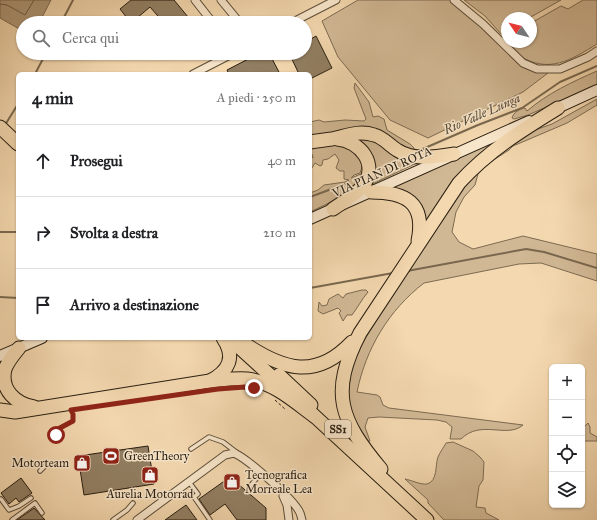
<!DOCTYPE html>
<html lang="it">
<head>
<meta charset="utf-8">
<style>
  :root { --surface:#fff; --page:#f6f6f6; --text:#202124; --muted:#757577; --line:#e0e0e0 }
  body { margin:0; font-family:"IM FELL Great Primer",serif; background:var(--page); color:var(--text) }
  .controls { position:absolute; right:12px; bottom:12px; display:grid; overflow:hidden; border-radius:6px; box-shadow:0 1px 3px #0004 }
  .controls button { width:36px; height:36px; display:grid; place-items:center; padding:0; border:0; border-bottom:1px solid var(--line); background:var(--surface); color:var(--text); font:20px sans-serif }
  .compass { position:absolute; left:501px; top:12px; width:36px; height:36px; border-radius:50%; background:var(--surface); box-shadow:0 1px 3px #0004; rotate:305deg }
  .stop { position:absolute; width:12px; height:12px; margin:-9px; border:3px solid #8f2418; border-radius:50%; background:#fff }
  .stop.end { background:#8f2418; border-color:#fff; box-shadow:0 1px 4px #0008 }
  .list { margin:0; padding:0; list-style:none }
  h2 { display:flex; justify-content:space-between; align-items:center; height:52px; margin:0; padding:0 16px; font-size:17px }
  h2 small { font-size:13px; font-weight:400; color:var(--muted) }
  .list li { display:grid; grid-template-columns:26px 1fr auto; gap:12px; align-items:center; box-sizing:border-box; height:72px; padding:0 16px; border-top:1px solid var(--line) }
  .list b { display:block; font-size:15px; white-space:nowrap }
  .list em { font-size:13px; font-style:normal; color:var(--muted) }
  .icon { flex:none; width:22px; height:22px; fill:none; stroke:currentColor; stroke-width:2; stroke-linecap:round; stroke-linejoin:round }
  .map { position:relative; flex:none; width:597px; height:520px; overflow:hidden }
  .search { position:absolute; background:var(--surface); box-shadow:0 1px 3px #0004; left:16px; top:16px; width:296px; height:44px; display:flex; align-items:center; gap:10px; box-sizing:border-box; padding:0 14px; border-radius:22px; color:var(--muted); font-size:15px }
  .panel { position:absolute; background:var(--surface); box-shadow:0 1px 3px #0004; left:16px; top:72px; width:296px; height:268px; border-radius:6px }
  .map>svg:first-child { display:block }
</style>
</head>
<body>
<div class="map">
<svg width="597" height="520" viewBox="0 0 597 520">
  <rect width="100%" height="100%" fill="#f4d8af"/>
  <filter id="stains"><feTurbulence type="fractalNoise" baseFrequency=".005" numOctaves="4"/><feColorMatrix values="0 0 0 0 .2 0 0 0 0 .09 0 0 0 0 .02 0 0 0 .5 -.17"/></filter>
  <radialGradient id="worn" r=".72"><stop offset=".6" stop-color="#630" stop-opacity="0"/><stop offset="1" stop-color="#630" stop-opacity=".3"/></radialGradient>
  <g fill="#d1b894" stroke="#7c6b52">
    <polygon points="358,0 451,0 531,70 548,73 523,92 428,138 390,120 338,57 322,21"/>
    <polygon points="464,0 561,0 529,18 507,18 507,30 501,34 485,16"/>
    <path d="M583,0H597V44C571,60 549,74 520,56C513,51 508,44 502,39L507,36V42H531V23L561,6L568,9Z"/>
    <path d="M597,71V85L528,115L514,119L512,118C513,113 520,108 525,108L527,111C548,93 572,82 597,71Z"/>
    <polygon points="355,83 369,102 373,117 378,116 384,119 387,130 410,144 414,148 413,153 389,141 318,135 310,136 310,122 319,120 324,122 345,120 364,121 366,119 354,88"/>
    <path d="M597,99V105L567,123L513,146L509,150L489,163L478,174L475,185L464,197L456,212L452,232L459,242L473,249L523,236L597,254V281L541,263L519,264L424,283C389,310 366,348 357,392L377,395L380,397L383,405L389,408L523,425C507,439 481,419 461,439H450L452,427L446,422L437,420L379,417L368,418L365,427L370,441L364,442L352,419L348,397L352,362L368,334L433,227L483,162L535,130L552,124Z"/>
    <polygon points="368,136 419,162 368,186 370,173 350,137"/>
    <polygon points="325,144 351,146 363,164 360,173 354,175 351,178 363,173 354,191 310,212 310,193 318,190 324,185 345,182 349,180 344,179 344,171 340,171 336,168 339,160 335,154 328,159 323,160 322,165 320,166 315,163 310,171 310,154 313,158 312,154 310,153 310,147"/>
    <polygon points="488,145 492,146 424,231 422,223 392,188"/>
    <path d="M362,290H366L368,292C362,299 358,307 352,315H347L343,321L339,313L341,311L338,308L323,314L318,311L319,302L322,306L327,305L329,299L338,294L343,298L346,294Z"/>
    <polygon points="588,423 590,427 590,433 597,437 597,441 582,441 582,429"/>
    <path d="M453,442L473,451L480,457L484,462L483,480L479,486L476,507L485,508L486,513L499,520H444L428,503V500L405,479C411,480 421,485 427,484C438,481 435,465 438,457C440,452 444,447 446,443Z"/>
  </g>
  <polygon fill="#af9979" stroke="#79684f" points="0,0 51,0 39,23 23,23 23,31 0,18"/>
  <g fill="none" stroke-linecap="round" stroke-linejoin="round">
    <polyline stroke="#6c5c45" stroke-width="1" points="0,4 7,5 25,15 34,0"/>
    <g stroke="#79684f" stroke-width="2">
      <polyline points="61,23 73,0"/>
      <polyline points="35,74 46,53"/>
      <polyline points="5,125 18,104"/>
      <polyline points="418,151 478,125 522,108 560,82 597,66"/>
      <polyline points="310,197 345,184"/>
      <polyline points="0,232 18,232"/>
      <polyline points="407,271 526,249 544,252 597,268"/>
      <polyline points="310,288 393,273"/>
      <polyline points="0,297 18,298"/>
    </g>
  </g>
  <g fill="#927f63" stroke="#281e11">
    <polygon points="131,0 174,0 193,23 164,23 150,7 131,23 120,9"/>
    <polygon points="305,26 311,39 316,36 332,68 310,79 310,74 299,74 289,53 305,53"/>
    <polygon points="260,53 269,53 280,74 229,74 227,70"/>
    <polygon points="148,446 154,484 84,495 78,456"/>
    <polygon points="230,477 266,508 266,520 237,520 225,504 210,515 199,499"/>
    <polygon points="21,478 32,493 19,502 16,498 9,504 1,493"/>
    <polygon points="186,505 197,520 165,520"/>
    <polygon points="34,508 45,520 17,520"/>
  </g>
  <g fill="none" stroke-linecap="round" stroke-linejoin="round">
    <defs>
      <g id="lane">
        <polyline points="191,449 209,437 223,442 236,452"/>
        <polyline points="40,471 44,467"/>
        <polyline points="189,482 198,494 194,497 210,520"/>
        <polyline points="251,485 261,473"/>
        <polyline points="1,499 9,510 19,506 31,498"/>
        <polyline points="12,520 35,503 42,513"/>
        <polyline points="113,520 127,510 133,503"/>
      </g>
      <g id="street">
        <polyline points="195,0 213,23"/>
        <polyline points="221,0 240,23"/>
        <polyline points="454,0 483,24 523,63 537,69 560,69 588,57 597,51"/>
        <polyline points="291,23 336,0"/>
        <polyline points="193,74 234,53"/>
        <polyline points="283,496 287,505 289,520"/>
        <path d="M137,520L225,455L234,453C248,459 292,498 299,511C301,514 301,517 302,520"/>
      </g>
      <g id="secondary">
        <polyline points="553,110 597,90"/>
        <polyline points="310,219 529,121"/>
        <polyline points="0,356 42,338"/>
      </g>
      <g id="highway">
        <polyline points="0,127 18,144"/>
        <path d="M310,142C317,141 324,140 332,139C346,136 359,130 374,135C383,137 389,145 397,150C413,161 436,157 454,154"/>
        <path d="M371,192C405,192 426,202 418,241"/>
        <path d="M333,209C343,202 355,195 363,186C379,164 360,141 337,139"/>
        <polyline points="229,338 283,387"/>
        <path d="M245,344C284,370 316,380 352,342"/>
        <path d="M19,348C14,354 8,361 5,369C0,390 16,404 34,407"/>
        <polyline points="279,375 311,405"/>
        <path d="M210,381C229,371 236,357 223,338"/>
        <path d="M0,410L15,412L210,381C222,380 235,378 247,379C273,382 294,401 314,416"/>
        <polyline points="308,410 427,520"/>
        <path d="M381,469C340,420 329,393 360,333L459,183C488,151 522,130 558,108"/>
      </g>
    </defs>
    <use href="#lane" stroke="#5b4c38" stroke-width="5.5"/>
    <use href="#street" stroke="#5b4c38" stroke-width="9"/>
    <use href="#secondary" stroke="#281e11" stroke-width="12"/>
    <use href="#highway" stroke="#281e11" stroke-width="15"/>
    <g stroke="#281e11" stroke-width="1" stroke-dasharray="3 2" stroke-linecap="butt">
      <polyline points="275,400 286,410"/>
      <polyline points="48,439 56,435 58,429 73,421 74,417 72,412"/>
    </g>
    <use href="#lane" stroke="#f8e6cb" stroke-width="3.5"/>
    <use href="#street" stroke="#f8e6cb" stroke-width="7"/>
    <use href="#secondary" stroke="#f8e6cb" stroke-width="10"/>
    <use href="#highway" stroke="#f4d8af" stroke-width="13"/>
  </g>
  <g fill="none" stroke-linecap="round" stroke-linejoin="round">
    <polyline stroke="#8f2418" stroke-width="5" points="56,435 58,429 73,421 73,414 71,410 218,389 245,387 254,388"/>
  </g>
  <defs>
    <symbol id="stadium-square" viewBox="-11 -11 22 22"><rect x="-9" y="-9" width="18" height="18" rx="4" fill="#8f2418" stroke="#f8e6cb"/><path d="M0-5a6.5 5 0 1 0 0 10a6.5 5 0 1 0 0-10ZM-3.5-1.8h7v3.6h-7Z" fill="#fff"/></symbol>
    <symbol id="shop-square" viewBox="-11 -11 22 22"><rect x="-9" y="-9" width="18" height="18" rx="4" fill="#8f2418" stroke="#f8e6cb"/><path d="M-5-2.5h2.3a2.7 3.5 0 0 1 5.4 0H5L5.5 6h-11ZM-1.5-2.5h3a1.5 2.3 0 0 0-3 0Z" fill="#fff"/></symbol>
  </defs>
  <g fill-rule="evenodd">
    <use href="#stadium-square" x="101" y="446" width="20" height="20"/>
    <use href="#shop-square" x="72" y="453" width="20" height="20"/>
    <use href="#shop-square" x="140" y="465" width="20" height="20"/>
    <use href="#shop-square" x="222" y="472" width="20" height="20"/>
  </g>
  <g text-anchor="middle" dominant-baseline="central" stroke-width="3" stroke-linejoin="round" paint-order="stroke">
    <rect fill="#f8e6cb" stroke="#665a49" stroke-width="1" x="325" y="420" width="26" height="18" rx="3"/>
    <g font-size="11" font-weight="bold" fill="#281e11">
      <text x="338" y="429">SS1</text>
    </g>
    <g font-size="12" fill="#281e11" stroke="#f8e6cb">
      <text transform="translate(382 172) rotate(-24)">VIA PIAN DI ROTA</text>
    </g>
    <g font-size="12" fill="#281e11" stroke="#f8e6cb" text-anchor="start">
      <text x="124" y="456">GreenTheory</text>
      <text x="69" y="463" text-anchor="end">Motorteam</text>
      <text x="245" y="475">Tecnografica<tspan x="245" dy="14">Morreale Lea</tspan></text>
      <text x="150" y="494" text-anchor="middle">Aurelia Motorrad</text>
    </g>
    <g font-size="13" font-style="italic" fill="#574935" stroke="#f8e6cb">
      <text transform="translate(482 114) rotate(-24)">Rio Valle Lunga</text>
    </g>
  </g>
  <rect width="100%" height="100%" filter="url(#stains)"/>
  <rect width="100%" height="100%" fill="url(#worn)"/>
</svg>
<div class="controls">
<button>+</button>
<button>−</button>
<button><svg class="icon" aria-label="locate" viewBox="0 0 24 24"><circle cx="12" cy="12" r="6"/><path d="M12 2v4M12 18v4M2 12h4M18 12h4"/></svg></button>
<button><svg class="icon" aria-label="layers" viewBox="0 0 24 24"><path d="M12 4l9 5-9 5-9-5zM3 14l9 5 9-5"/></svg></button>
</div>
<svg class="compass" viewBox="-18 -18 36 36"><path d="M0-13l5 13h-10z" fill="#e53935"/><path d="M0 13l5-13h-10z" fill="#757577"/></svg>
<div class="stop" style="left:56px;top:435px"></div>
<div class="stop end" style="left:254px;top:388px"></div>
<div class="search"><svg class="icon" aria-label="search" viewBox="0 0 24 24"><circle cx="10" cy="10" r="6"/><path d="M15 15l6 6"/></svg>Cerca qui</div>
<section class="panel">
<h2>4 min<small>A piedi · 250 m</small></h2>
<ul class="list">
<li><svg class="icon" aria-label="ahead" viewBox="0 0 24 24"><path d="M12 20V5M6 11l6-6 6 6"/></svg><div><b>Prosegui</b></div><em>40 m</em></li>
<li><svg class="icon" aria-label="right" viewBox="0 0 24 24"><path d="M7 20v-9h11M14 6l5 5-5 5"/></svg><div><b>Svolta a destra</b></div><em>210 m</em></li>
<li><svg class="icon" aria-label="arrive" viewBox="0 0 24 24"><path d="M6 21V4h12l-3 4 3 4H6"/></svg><div><b>Arrivo a destinazione</b></div></li>
</ul>
</section>
</div>
</body>
</html>
